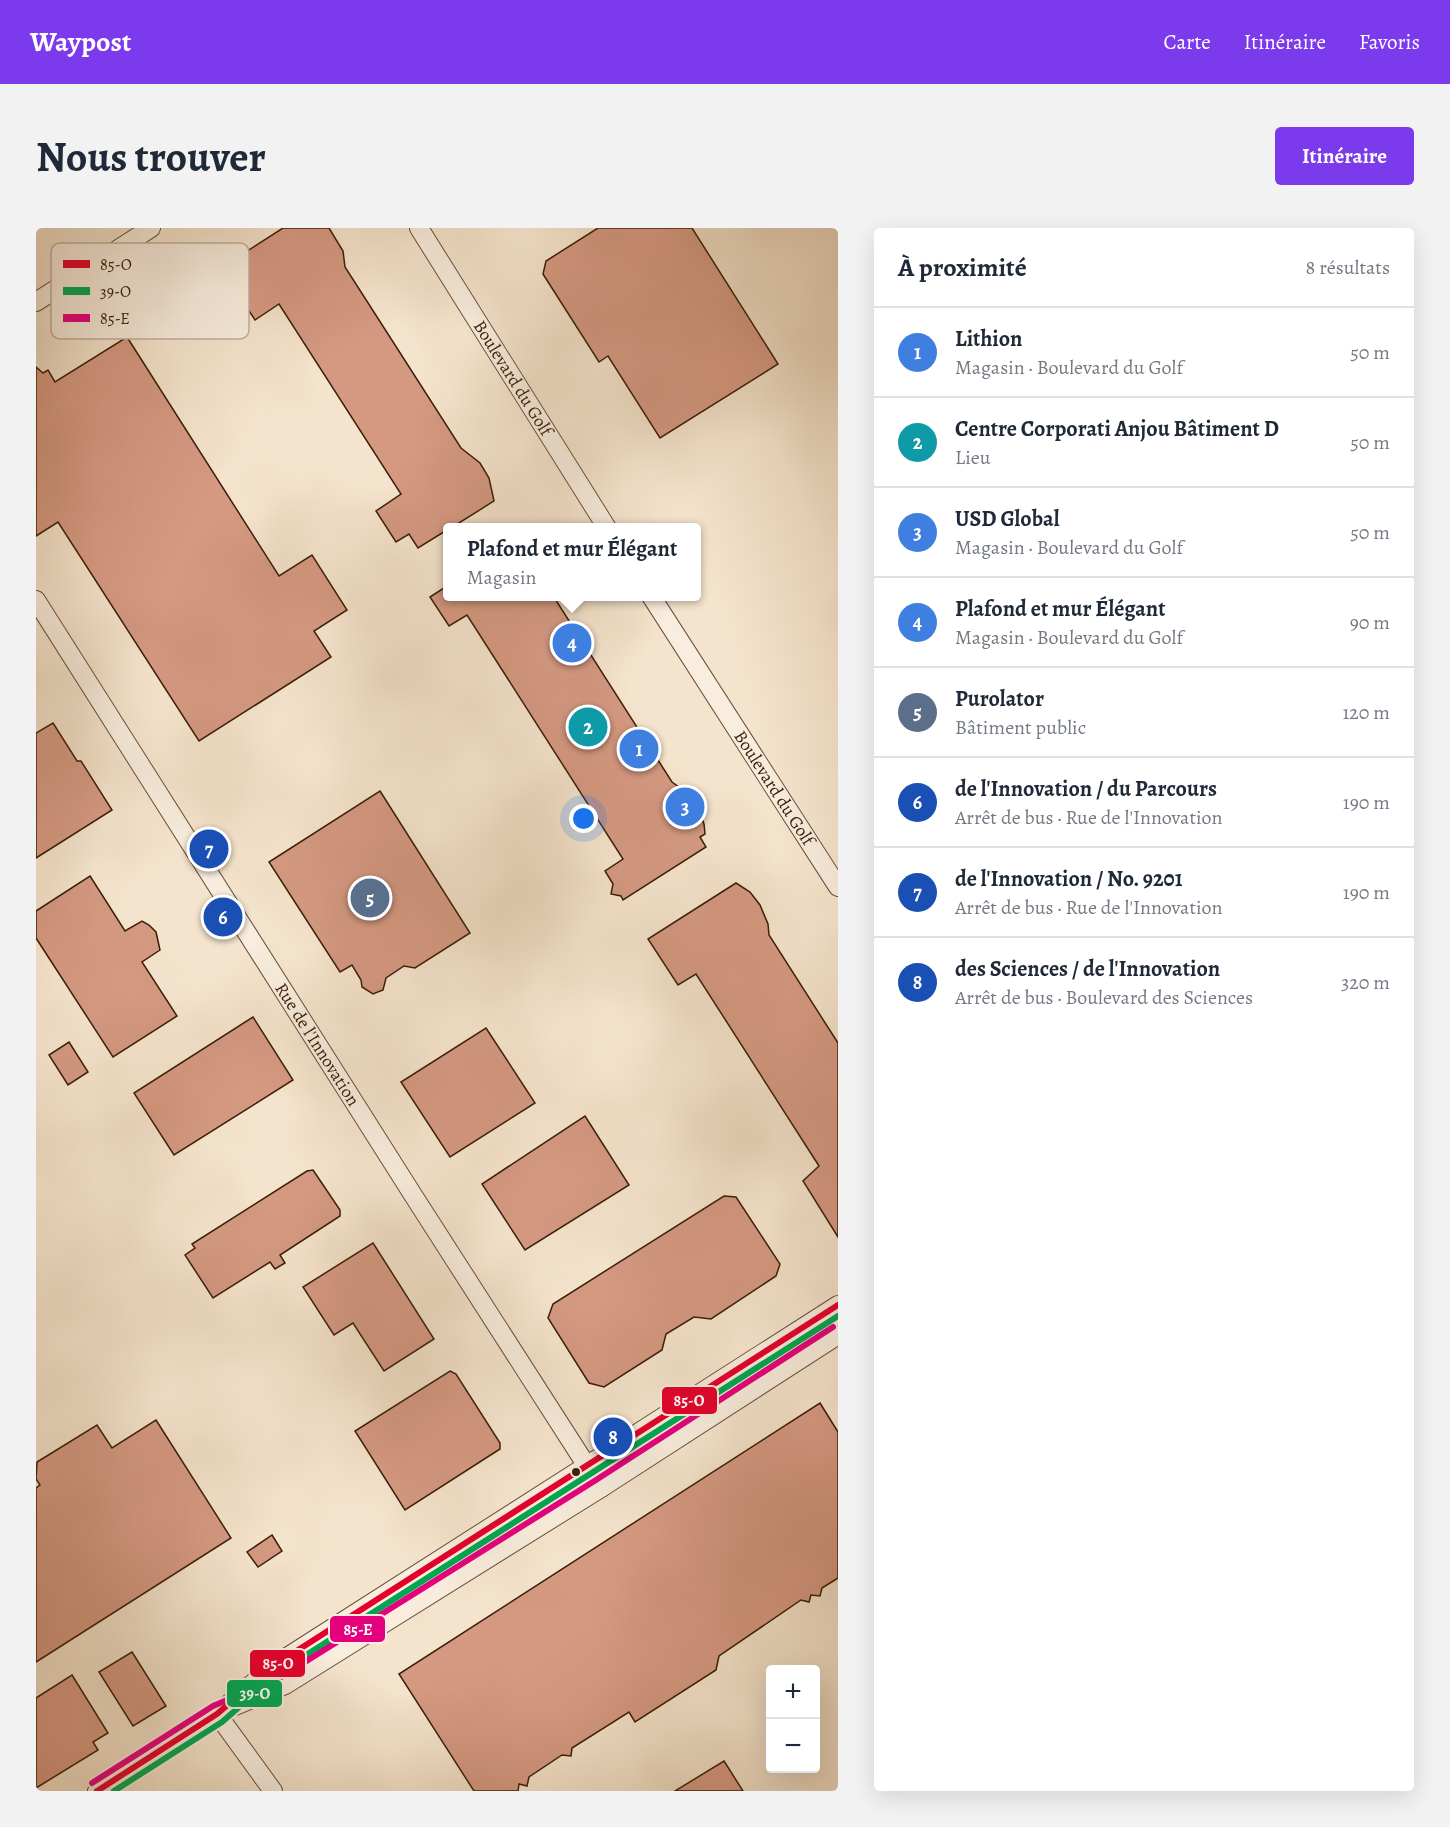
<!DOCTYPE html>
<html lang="fr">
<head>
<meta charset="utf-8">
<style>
  :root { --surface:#fff; --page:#f2f2f3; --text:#1f2937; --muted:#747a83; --line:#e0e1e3; --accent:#7c3aed }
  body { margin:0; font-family:Alegreya,serif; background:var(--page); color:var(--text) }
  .controls { position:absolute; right:18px; bottom:18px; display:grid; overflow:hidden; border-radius:6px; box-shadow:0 6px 24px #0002 }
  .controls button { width:54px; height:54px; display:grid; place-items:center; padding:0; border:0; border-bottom:2px solid var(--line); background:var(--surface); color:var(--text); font:30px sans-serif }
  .you { position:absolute; left:548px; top:591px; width:21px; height:21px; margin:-15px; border:4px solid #fff; border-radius:50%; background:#1a73e8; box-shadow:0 0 0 9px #1a73e833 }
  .badge { display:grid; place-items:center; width:39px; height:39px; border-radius:50%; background:var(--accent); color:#fff; font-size:20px; font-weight:700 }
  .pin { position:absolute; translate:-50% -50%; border:3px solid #fff; box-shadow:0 2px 6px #0006 }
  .popup { position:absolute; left:407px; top:295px; width:258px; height:78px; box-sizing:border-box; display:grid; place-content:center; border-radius:6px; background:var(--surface); filter:drop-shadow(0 2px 4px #0005); font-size:20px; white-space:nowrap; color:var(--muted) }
  .popup b { font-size:22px; color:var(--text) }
  .popup::after { content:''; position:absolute; left:50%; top:100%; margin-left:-12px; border:12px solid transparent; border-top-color:var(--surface) }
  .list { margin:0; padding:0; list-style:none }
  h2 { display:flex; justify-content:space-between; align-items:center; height:78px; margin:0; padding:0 24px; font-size:26px }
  h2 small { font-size:20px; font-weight:400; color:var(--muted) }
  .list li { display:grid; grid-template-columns:39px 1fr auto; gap:18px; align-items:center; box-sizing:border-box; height:90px; padding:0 24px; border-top:2px solid var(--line) }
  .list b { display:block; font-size:22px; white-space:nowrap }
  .list p { margin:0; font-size:20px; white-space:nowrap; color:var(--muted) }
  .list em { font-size:20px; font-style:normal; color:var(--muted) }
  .map { position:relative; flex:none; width:802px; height:1563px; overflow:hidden; border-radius:6px }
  header { display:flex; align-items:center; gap:36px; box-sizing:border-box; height:84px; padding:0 30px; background:var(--accent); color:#fff }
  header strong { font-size:28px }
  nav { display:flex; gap:33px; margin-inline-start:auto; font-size:21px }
  .intro { display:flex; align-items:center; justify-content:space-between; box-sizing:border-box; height:144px; padding:0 36px }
  h1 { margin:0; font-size:42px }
  .button { padding:15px 27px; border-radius:6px; background:var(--accent); color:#fff; font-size:21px; font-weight:700 }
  main { display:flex; gap:36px; padding:0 36px }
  aside { flex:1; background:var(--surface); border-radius:6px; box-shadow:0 6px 24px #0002 }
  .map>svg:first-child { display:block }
</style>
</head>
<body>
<header>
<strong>Waypost</strong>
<nav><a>Carte</a><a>Itinéraire</a><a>Favoris</a></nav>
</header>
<div class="intro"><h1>Nous trouver</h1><a class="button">Itinéraire</a></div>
<main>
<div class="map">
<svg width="802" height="1563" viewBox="0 0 802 1563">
  <rect width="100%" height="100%" fill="#f5e4cd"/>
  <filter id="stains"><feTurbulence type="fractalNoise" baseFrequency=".00333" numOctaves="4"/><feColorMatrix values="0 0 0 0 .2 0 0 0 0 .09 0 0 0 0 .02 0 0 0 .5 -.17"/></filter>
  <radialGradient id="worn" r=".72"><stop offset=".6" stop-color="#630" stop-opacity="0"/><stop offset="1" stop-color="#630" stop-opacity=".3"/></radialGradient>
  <g fill="#d59982" stroke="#3a1e08" stroke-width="1.5">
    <polygon points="247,0 293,0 307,23 309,39 425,220 444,235 453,250 458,273 415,300 411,300 411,302 382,320 373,306 360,314 340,283 365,266 243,76 219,92 185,40"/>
    <polygon points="562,0 656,0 742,136 624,210 572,128 563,134 507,46 510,33"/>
    <polygon points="91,109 243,348 276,327 311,382 278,403 295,429 163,513 22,294 0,308 0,139 7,145 12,142 19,154"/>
    <polygon points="411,358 411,369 521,369 521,374 636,554 651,565 662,580 668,596 669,606 664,609 670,619 587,672 585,668 575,666 577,656 569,643 587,631 431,387 413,398 394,369"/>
    <polygon points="17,495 41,533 45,533 76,582 0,630 0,505"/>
    <polygon points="344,563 434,705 379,740 368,738 350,750 347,762 337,766 326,759 325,752 316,737 304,744 233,634"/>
    <polygon points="54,648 89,703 106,693 113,697 120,704 124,722 106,734 141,788 77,829 0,710 0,683"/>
    <polygon points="700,655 714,664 724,677 732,696 733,707 802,815 802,1009 767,953 783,938 660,746 642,757 612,711"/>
    <polygon points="217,789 257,852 138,927 98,865"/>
    <polygon points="450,800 499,875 414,929 365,854"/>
    <polygon points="33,814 52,844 32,857 13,827"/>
    <polygon points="549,888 593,957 489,1022 446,956"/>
    <polygon points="277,942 304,982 304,988 244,1027 249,1035 239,1041 234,1034 177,1070 149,1027 159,1020 156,1016 271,943"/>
    <polygon points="688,968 700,969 744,1036 740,1048 675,1091 658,1089 630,1106 626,1122 568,1159 553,1155 512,1090 517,1076"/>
    <polygon points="337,1015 398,1111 348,1143 317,1095 298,1107 267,1059"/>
    <polygon points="414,1143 420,1146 464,1215 464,1221 369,1282 319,1203"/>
    <polygon points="784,1175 802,1204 802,1350 786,1360 784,1368 775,1367 773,1374 765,1372 683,1428 680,1442 599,1494 593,1484 536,1520 535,1528 526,1527 493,1549 491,1558 483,1556 482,1563 438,1563 363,1446"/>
    <polygon points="120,1192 195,1310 0,1434 0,1260 4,1257 0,1251 1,1234 61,1197 76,1220"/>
    <polygon points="236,1307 246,1323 222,1339 211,1324"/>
    <polygon points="96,1424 130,1478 97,1498 63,1444"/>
    <polygon points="36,1447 72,1505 57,1514 62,1522 0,1560 0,1470"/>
    <polygon points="688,1533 707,1563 639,1563"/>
  </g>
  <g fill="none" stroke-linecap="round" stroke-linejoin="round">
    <defs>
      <g id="minor">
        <path id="s1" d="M383,0L571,300"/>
        <polyline points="0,74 115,0"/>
        <path id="s2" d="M615,368L802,659"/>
        <path id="s3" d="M0,372L377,967L565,1260"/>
        <polyline points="199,1478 249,1457 565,1260 802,1107"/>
        <polyline points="181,1486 237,1563"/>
        <polyline points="61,1563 181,1486 237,1438 802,1077"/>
      </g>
    </defs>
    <use href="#minor" stroke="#695039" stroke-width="20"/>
    <use href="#minor" stroke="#f8edde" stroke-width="18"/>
    <defs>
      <polyline id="bus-1" points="61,1563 181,1486 237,1438 802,1077"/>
      <polyline id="bus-2" points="78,1563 186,1494 242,1445 802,1088"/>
      <polyline id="bus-3" points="56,1555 177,1478 245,1449 560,1252 797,1099"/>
    </defs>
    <use href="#bus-1" stroke="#f8edde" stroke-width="10"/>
    <use href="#bus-2" stroke="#f8edde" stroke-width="10"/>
    <use href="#bus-3" stroke="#f8edde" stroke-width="10"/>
    <use href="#bus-1" stroke="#e4002b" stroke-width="6"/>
    <use href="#bus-2" stroke="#00a651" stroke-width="6"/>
    <use href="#bus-3" stroke="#e5007d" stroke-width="6"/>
  </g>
  <circle fill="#3a1e08" stroke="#f8edde" stroke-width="2" cx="540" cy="1244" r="5"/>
  <g text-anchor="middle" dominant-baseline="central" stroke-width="4.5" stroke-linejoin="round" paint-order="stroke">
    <g font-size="18" fill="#3a1e08" stroke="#f8edde">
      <text stroke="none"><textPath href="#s1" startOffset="177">Boulevard du Golf</textPath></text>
      <text stroke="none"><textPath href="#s2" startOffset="228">Boulevard du Golf</textPath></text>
      <text stroke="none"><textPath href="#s3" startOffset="526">Rue de l'Innovation</textPath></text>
    </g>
  </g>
  <rect x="15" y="15" width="198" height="96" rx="9" fill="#f8edde" stroke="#bfaf9e" stroke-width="1.5"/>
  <rect x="27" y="32" width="27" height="8" fill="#e4002b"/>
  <rect x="27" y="59" width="27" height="8" fill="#00a651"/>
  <rect x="27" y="86" width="27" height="8" fill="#e5007d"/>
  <g font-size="16" fill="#3a1e08">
    <text x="64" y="42">85-O</text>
    <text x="64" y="69">39-O</text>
    <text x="64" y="96">85-E</text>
  </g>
  <g stroke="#f8edde" stroke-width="2">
    <rect x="625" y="1158" width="57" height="29" rx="6" fill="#e4002b"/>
    <rect x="293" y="1387" width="57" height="28" rx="6" fill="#e5007d"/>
    <rect x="213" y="1421" width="57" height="29" rx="6" fill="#e4002b"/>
    <rect x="190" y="1451" width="57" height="29" rx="6" fill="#00a651"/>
  </g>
  <g font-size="16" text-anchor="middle" font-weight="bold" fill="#fff">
    <text x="653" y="1178">85-O</text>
    <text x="322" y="1407">85-E</text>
    <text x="242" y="1441">85-O</text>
    <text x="219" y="1471">39-O</text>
  </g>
  <rect width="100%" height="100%" filter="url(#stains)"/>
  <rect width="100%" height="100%" fill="url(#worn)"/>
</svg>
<div class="controls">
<button>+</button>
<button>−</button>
</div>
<div class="you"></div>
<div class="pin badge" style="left:603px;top:521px;background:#3f7fe0">1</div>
<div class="pin badge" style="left:552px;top:499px;background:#0f9aa8">2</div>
<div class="pin badge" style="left:649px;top:579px;background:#3f7fe0">3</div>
<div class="pin badge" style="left:536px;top:415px;background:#3f7fe0">4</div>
<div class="popup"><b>Plafond et mur Élégant</b>Magasin</div>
<div class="pin badge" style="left:334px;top:670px;background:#5c6f8a">5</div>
<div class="pin badge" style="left:187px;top:689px;background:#1a4fb4">6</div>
<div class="pin badge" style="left:173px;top:621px;background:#1a4fb4">7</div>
<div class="pin badge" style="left:577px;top:1209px;background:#1a4fb4">8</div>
</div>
<aside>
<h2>À proximité<small>8 résultats</small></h2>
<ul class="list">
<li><span class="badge" style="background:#3f7fe0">1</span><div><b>Lithion</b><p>Magasin · Boulevard du Golf</p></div><em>50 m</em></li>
<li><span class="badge" style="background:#0f9aa8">2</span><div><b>Centre Corporati Anjou Bâtiment D</b><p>Lieu</p></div><em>50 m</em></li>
<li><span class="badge" style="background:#3f7fe0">3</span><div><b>USD Global</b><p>Magasin · Boulevard du Golf</p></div><em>50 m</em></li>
<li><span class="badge" style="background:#3f7fe0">4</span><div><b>Plafond et mur Élégant</b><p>Magasin · Boulevard du Golf</p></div><em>90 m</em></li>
<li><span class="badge" style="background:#5c6f8a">5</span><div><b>Purolator</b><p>Bâtiment public</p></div><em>120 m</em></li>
<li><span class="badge" style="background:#1a4fb4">6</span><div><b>de l'Innovation / du Parcours</b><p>Arrêt de bus · Rue de l'Innovation</p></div><em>190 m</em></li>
<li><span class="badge" style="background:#1a4fb4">7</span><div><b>de l'Innovation / No. 9201</b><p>Arrêt de bus · Rue de l'Innovation</p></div><em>190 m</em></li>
<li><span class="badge" style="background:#1a4fb4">8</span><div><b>des Sciences / de l'Innovation</b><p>Arrêt de bus · Boulevard des Sciences</p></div><em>320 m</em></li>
</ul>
</aside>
</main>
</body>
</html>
